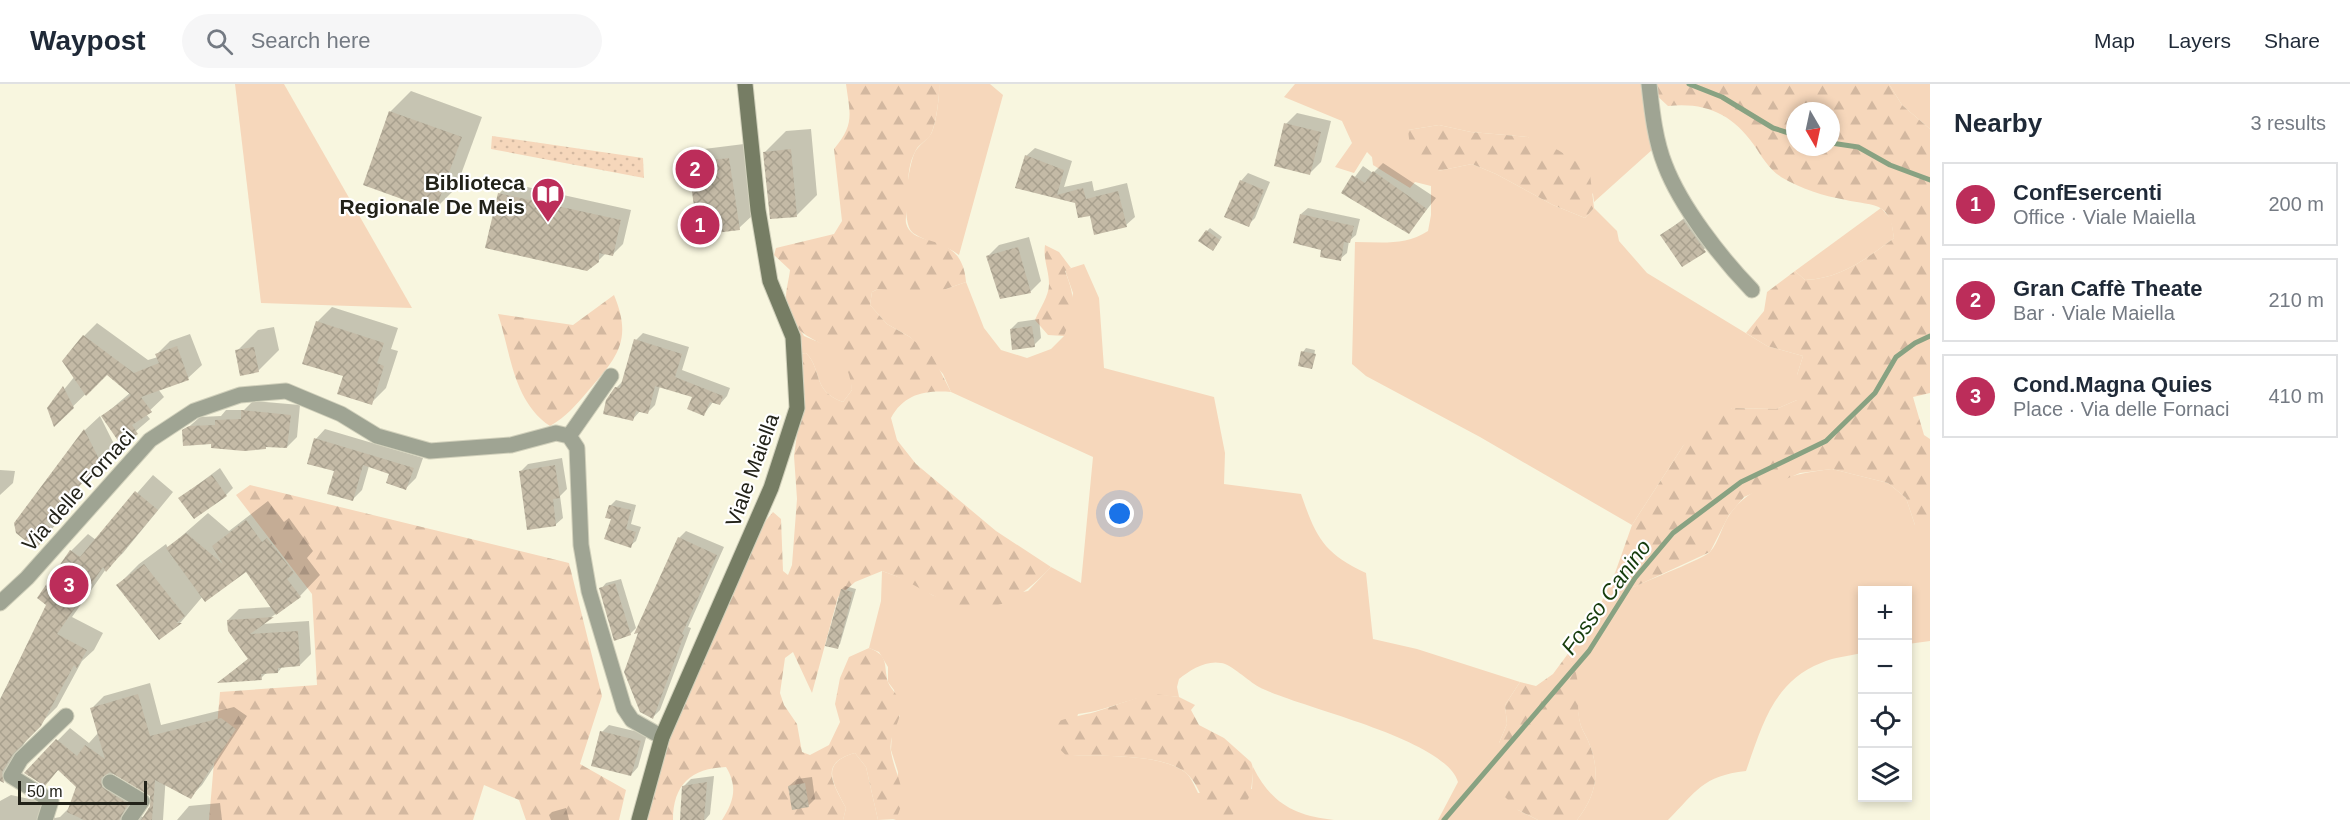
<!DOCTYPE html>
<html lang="en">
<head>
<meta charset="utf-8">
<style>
  :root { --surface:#fff; --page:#f6f6f7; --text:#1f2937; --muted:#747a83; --line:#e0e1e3; --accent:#bc2d5a }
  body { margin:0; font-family:Helvetica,sans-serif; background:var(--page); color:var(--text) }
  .controls { position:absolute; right:18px; bottom:18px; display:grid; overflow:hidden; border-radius:0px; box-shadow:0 3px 9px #0003 }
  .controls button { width:54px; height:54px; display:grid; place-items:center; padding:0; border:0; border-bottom:2px solid var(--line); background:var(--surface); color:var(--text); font:30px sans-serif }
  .compass { position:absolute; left:1786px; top:18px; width:54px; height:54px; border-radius:50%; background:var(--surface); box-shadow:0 3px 9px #0003; rotate:171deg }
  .scale { position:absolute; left:18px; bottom:15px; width:129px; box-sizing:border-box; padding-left:6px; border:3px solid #222219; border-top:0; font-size:16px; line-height:21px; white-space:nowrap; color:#222219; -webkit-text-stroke:4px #fff; paint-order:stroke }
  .you { position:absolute; left:1120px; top:430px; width:21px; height:21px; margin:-15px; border:4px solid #fff; border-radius:50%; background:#1a73e8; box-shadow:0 0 0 9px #1a73e833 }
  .badge { display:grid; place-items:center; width:39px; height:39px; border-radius:50%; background:var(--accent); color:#fff; font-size:20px; font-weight:700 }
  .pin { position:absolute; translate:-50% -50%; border:3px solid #fff; box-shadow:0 2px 6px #0006 }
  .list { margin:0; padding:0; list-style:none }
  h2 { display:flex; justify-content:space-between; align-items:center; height:78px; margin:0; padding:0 24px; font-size:26px }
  h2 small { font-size:20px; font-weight:400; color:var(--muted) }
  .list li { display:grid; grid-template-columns:39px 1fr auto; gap:18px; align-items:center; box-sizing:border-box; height:84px; margin:0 12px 12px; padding:0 12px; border:2px solid var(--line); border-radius:0px }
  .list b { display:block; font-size:22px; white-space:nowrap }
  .list p { margin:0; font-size:20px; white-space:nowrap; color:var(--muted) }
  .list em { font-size:20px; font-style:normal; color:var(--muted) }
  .icon { flex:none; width:33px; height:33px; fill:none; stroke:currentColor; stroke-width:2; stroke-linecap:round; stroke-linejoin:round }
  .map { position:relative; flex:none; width:1930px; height:736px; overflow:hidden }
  header { display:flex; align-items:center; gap:36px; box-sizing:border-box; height:84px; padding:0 30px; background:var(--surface); border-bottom:2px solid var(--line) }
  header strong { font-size:28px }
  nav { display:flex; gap:33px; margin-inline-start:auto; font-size:21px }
  .search { width:420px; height:54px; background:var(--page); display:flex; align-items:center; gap:15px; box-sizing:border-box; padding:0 21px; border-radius:33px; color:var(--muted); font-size:22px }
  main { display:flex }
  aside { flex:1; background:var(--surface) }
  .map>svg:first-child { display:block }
</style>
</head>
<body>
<header>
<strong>Waypost</strong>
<div class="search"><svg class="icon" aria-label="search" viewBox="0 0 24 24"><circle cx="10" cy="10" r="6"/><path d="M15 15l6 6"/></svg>Search here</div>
<nav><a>Map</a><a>Layers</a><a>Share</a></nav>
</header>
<main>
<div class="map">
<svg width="1930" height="736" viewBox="0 0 1930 736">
  <defs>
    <pattern id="forest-firs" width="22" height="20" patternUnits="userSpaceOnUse" patternTransform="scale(1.5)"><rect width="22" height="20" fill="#f6d7bb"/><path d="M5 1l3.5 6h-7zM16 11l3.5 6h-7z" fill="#d3b8a0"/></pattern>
    <pattern id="garden-dots" width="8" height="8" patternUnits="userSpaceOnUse" patternTransform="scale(1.5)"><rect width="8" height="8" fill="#f6d7bb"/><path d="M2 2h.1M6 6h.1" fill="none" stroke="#d3b8a0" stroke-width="1.8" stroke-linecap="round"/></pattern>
    <pattern id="building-cross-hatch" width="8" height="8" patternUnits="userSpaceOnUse" patternTransform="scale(1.5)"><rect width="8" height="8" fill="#c4baa6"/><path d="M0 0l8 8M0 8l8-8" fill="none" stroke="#a8a08e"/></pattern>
  </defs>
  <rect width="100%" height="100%" fill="#f8f6df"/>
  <g fill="#f6d7bb">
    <polygon points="235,0 284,0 412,224 261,219"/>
    <path d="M939,0H990L1003,11L959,171C945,160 927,159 913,149C900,139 908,82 915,68C919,61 926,57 931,50C936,42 940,10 939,0Z"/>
    <path d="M1295,0H1644L1653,65L1594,118L1593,110L1528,53L1471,48L1439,41L1408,46L1438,87L1472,80L1496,90L1553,121L1585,134L1594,124L1617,147L1619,157L1647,189L1767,262L1803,272L1797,291V316L1776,325L1732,324L1683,362L1632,441L1480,353L1366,292L1352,280L1355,158C1381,158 1405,162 1428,147L1431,131V102L1415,98L1410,104L1373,81L1372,73L1367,68L1354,89L1335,83L1352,59L1342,37L1284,13Z"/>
    <polygon points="1889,0 1930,0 1930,45 1902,21"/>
    <path d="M1881,124L1891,135L1894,154C1866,175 1840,195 1805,196L1795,187Z"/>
    <path d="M1084,180L1099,214L1104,284L1214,313L1225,369L1224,400L1301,410C1316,453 1323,469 1366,489L1373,555L1417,565L1520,598L1505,621L1507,640L1499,659L1518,726L1538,736H1438L1458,698C1445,654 1300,624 1259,603C1248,597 1231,580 1221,579C1206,576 1190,586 1179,595L1177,603L1179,613C1133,607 1120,625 1078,630L1067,672C1097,672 1162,669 1186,689C1191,693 1195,703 1198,709L1252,705L1253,683C1271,719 1294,732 1334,736H893L896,735L898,688L891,666L892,648L900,632L894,606L888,598V583L879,568L869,564L881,517L882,487L915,499L932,511L959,520L1028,507L1051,483L1081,499L1093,373L951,308L943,290L910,253L887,240L870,221L872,208L878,205H946L966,198L984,244L1001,266L1027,274L1051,265L1064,252L1073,209L1065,186Z"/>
    <path d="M789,227L804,252L830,263L843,273L851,291L852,306L843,318C811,306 823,286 806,269L798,270Z"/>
    <path d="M1832,385L1888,399L1906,414L1915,441H1930V557L1908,560V506H1862V569C1849,572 1834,573 1821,579C1773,598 1762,642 1746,687C1702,692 1697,707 1668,736H1577C1596,712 1601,688 1589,659C1587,653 1583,648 1581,642C1573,616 1584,597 1567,571L1595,532L1615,489L1634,503C1648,496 1703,475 1710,468C1719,458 1722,441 1730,430C1751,399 1797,389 1832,385Z"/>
    <path d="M855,669L866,683L878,736H843L846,724C833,699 819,679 855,669Z"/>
  </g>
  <g fill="url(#forest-firs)" fill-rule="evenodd">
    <path d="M846,0H939C940,10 936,41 931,50C928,56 919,60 916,66C907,82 908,98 908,116C908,123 905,132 906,139C912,166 962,145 966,198L946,205L916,208L878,205L872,208L870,221L887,240L910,253L933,273L951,308C925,306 904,310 891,334L897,356L916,380L996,447L1051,483C1014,522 984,537 932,511C915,502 901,493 882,487L855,498L838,513L812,609L793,568L785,574L780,609L784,621L797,640L802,668L810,671L829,661L840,638L835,620L840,594L849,573L869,564C890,572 883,581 888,598C891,606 901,613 901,623C901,639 888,651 891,668C896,696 910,706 896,735L878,736L866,683L855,669C818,679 833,700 846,724L843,736H722C734,717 738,703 726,683C691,684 673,701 673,736H644C662,667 690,604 718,538C733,502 746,458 773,428L781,435L783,487L788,491L792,481L797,415L794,372L800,328L798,270L806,269C823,286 811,306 843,318L852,306C847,245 789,270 786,214C786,205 789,195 790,186L774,171L776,164L834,150L842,137L834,65C855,40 850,30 846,0Z"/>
    <path d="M1654,0H1889L1902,21L1930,45V309L1913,313L1924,351L1930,355V441H1915L1906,414L1888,399L1832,385L1800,389L1744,413L1729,431L1710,468L1634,503L1615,489L1632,441L1683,362L1703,337L1732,324L1776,325L1797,316V291L1803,272L1767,262L1746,249L1764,227L1767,208L1795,187L1805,196C1840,195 1866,175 1894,154C1892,143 1892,133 1882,125C1874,119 1857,119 1846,116C1824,112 1801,105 1781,93C1769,85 1762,73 1754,61C1732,30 1706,18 1668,22L1654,9ZM1795,27H1831V63H1795Z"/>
    <polygon points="1439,41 1471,48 1528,53 1558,66 1583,82 1590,90 1594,124 1585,134 1553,121 1496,90 1472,80 1438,87 1432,95 1411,71 1408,46"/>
    <path d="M1045,161L1059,168L1071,184L1065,187C1076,215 1075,224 1064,252L1048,251L1035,236C1040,224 1049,212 1049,200C1049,186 1043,176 1045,161Z"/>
    <path d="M614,211C633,256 617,274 588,307C575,322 567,332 550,342C513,317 511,270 498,230L573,241Z"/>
    <polygon points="250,401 569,479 602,612 580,680 626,706 619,736 526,736 519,716 484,701 473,736 209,736 220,608 317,601 312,510 236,411"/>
    <path d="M1567,571C1586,598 1573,615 1581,642C1583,648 1587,653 1589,659C1601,688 1596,712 1577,736H1538L1518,726L1501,709L1495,685L1499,659L1507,640L1505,621L1520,598L1536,602L1553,590Z"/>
    <path d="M1155,610L1179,613L1195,621L1191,626L1199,641L1224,654L1251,678C1254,684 1253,690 1252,697C1251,718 1243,726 1225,735C1198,721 1203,704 1186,689C1163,669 1096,672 1067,672C1054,661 1052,652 1059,637C1073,632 1087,631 1101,626C1120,620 1135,613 1155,610Z"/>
  </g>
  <polygon fill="url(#garden-dots)" points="492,52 643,74 644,94 491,65"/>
  <g fill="#0003" fill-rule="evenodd">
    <polygon points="411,7 482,33 456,104 435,125 390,28"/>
    <polygon points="1297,29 1331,37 1321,78 1310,89 1286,40"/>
    <polygon points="811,45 817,111 797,131 765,68 786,47"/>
    <polygon points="744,60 754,130 739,144 689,80 704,65"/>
    <polygon points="1035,64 1072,77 1064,103 1092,97 1094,107 1127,99 1135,133 1126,141 1091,130 1076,118 1017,103 1026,72"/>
    <polygon points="1383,79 1436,114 1409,148 1343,109 1363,82 1373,89"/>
    <polygon points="1248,89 1270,98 1255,134 1248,141 1241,97"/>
    <polygon points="509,99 631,126 623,160 613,170 606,169 598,177 499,110"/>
    <polygon points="1308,124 1360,135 1356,151 1349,157 1347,169 1340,175 1323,165 1301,130"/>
    <polygon points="1691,129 1712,159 1683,181 1662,151"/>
    <polygon points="1210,144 1222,153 1216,162 1207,147"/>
    <polygon points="1029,153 1041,197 1030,208 988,172 999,161"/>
    <polygon points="332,223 398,244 391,265 398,267 386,304 371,319 345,291 317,238"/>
    <polygon points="1039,235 1041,254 1034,261 1011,245 1018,238"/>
    <polygon points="97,239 148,276 158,273 157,270 170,257 190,250 202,281 188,294 158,305 164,313 146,330 150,335 122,359 103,332 131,308 107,289 55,340 49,324 75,292 84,252"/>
    <polygon points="274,243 279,266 258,287 237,267 258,246"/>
    <polygon points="643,249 689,263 682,286 730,304 727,312 720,320 713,318 704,330 694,312 660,302 655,321 648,328 641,326 633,335 616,304 623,297 636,256"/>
    <polygon points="1306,264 1315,266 1312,284 1303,268"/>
    <polygon points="253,317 300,321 297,353 287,363 268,361 265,364 213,358 184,347 200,333 221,332 226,326 244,326"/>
    <polygon points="100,332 115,362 59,423 66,429 36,463 16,440 85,346"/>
    <polygon points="325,345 423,374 416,394 406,404 391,389 369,382 362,406 352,416 316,355"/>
    <polygon points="562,374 567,405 560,412 563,434 555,441 521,387 528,380"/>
    <polygon points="220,384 233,404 226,411 180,414"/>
    <polygon points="0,386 15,387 13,399 0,411"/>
    <polygon points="153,391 173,408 123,469 106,485 72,533 103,549 94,566 82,577 57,623 29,651 19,669 20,680 4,697 0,695 0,615 48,520 71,467 88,450 96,456"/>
    <polygon points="616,416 636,421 631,440 641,443 636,457 630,462 613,434 610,422"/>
    <polygon points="268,417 284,438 289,434 313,467 307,474 320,491 300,512 262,540 309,537 311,570 300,581 283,582 278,588 267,588 261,594 221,597 249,574 228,536 239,525 273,523 246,486 203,512 181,538 160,554 118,501 139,480 166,460 168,464 208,429 229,447"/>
    <polygon points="686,447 724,463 688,543 691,544 660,626 653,633 679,454"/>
    <polygon points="621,495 636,544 630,550 601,505 606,499"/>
    <polygon points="845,502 856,505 840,560 837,563 842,505"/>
    <path d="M150,599L161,641L234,623L247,632L202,701L190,713L168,659L163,736H0V717L11,711L48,719L47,726L55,734L60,733L69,724L77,703L59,685L45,700L27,688L70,644L89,659L99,648L92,624L104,612ZM113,688L152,712V722L144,733L135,732L139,708L113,691Z"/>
    <polygon points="609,641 647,650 638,683 631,691 602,648"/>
    <polygon points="714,692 710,730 705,736 682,736 684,702 691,695"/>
    <polygon points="812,693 815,715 808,722 789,702 797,695"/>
    <polygon points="220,719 222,736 177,736 189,722"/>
    <polygon points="566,724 569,736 551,736 549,731 552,728"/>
  </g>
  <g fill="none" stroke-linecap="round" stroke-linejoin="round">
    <g stroke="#88a282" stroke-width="5">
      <polyline points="1689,0 1722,13 1773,44 1795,51"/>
      <polyline points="1831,59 1858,63 1890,81 1930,96"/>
      <polyline points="1444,736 1589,567 1635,494 1673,449 1741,398 1826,357 1875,309 1896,273 1915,259 1930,252"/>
    </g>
  </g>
  <g fill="url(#building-cross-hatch)">
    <polygon points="389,27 462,53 435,127 363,101"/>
    <polygon points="1284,39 1321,48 1310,91 1274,82"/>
    <polygon points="791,65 797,133 770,135 763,68"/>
    <polygon points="1025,71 1064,86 1057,111 1083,104 1086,115 1118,107 1127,143 1094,151 1090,132 1078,134 1075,119 1015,104"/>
    <polygon points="729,74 740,146 698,151 688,79"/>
    <polygon points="1373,87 1427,125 1409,150 1341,109 1352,91 1365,99"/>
    <polygon points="1240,96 1264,106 1249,143 1224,133"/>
    <polygon points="498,109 621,136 613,172 599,169 599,178 587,187 485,164"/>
    <polygon points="1300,130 1354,142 1350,159 1344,158 1341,177 1320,173 1321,166 1293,159"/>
    <polygon points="1683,136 1706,168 1682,183 1660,151"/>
    <polygon points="1206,146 1220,156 1213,167 1198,157"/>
    <polygon points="1018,163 1031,209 1000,215 986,172"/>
    <polygon points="316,237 384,259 377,279 384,282 372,321 337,310 343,292 302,280"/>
    <polygon points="1032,242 1035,263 1012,266 1010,245"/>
    <polygon points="83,251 134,289 159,279 155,270 177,262 189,296 141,313 152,328 132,341 138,350 121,361 101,332 131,311 107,291 86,312 62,277"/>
    <polygon points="634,255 682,270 675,293 723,312 720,321 710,318 704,332 687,325 692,313 655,302 648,330 636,327 633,337 603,330 606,316 615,303 620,304"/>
    <polygon points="254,263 259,288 240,292 235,266"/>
    <polygon points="1301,267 1316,270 1312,285 1298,282"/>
    <polygon points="63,302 74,324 54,343 47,324"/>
    <polygon points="241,326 291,331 287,364 266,363 266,365 244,367 211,364 211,360 183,362 182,346 189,342 215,341 215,336 241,335"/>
    <polygon points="84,345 101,379 45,439 52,445 36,465 16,449 14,439"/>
    <polygon points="314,354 414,384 406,406 386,399 389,390 363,381 353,417 327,410 334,387 307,380"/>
    <polygon points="555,381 560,414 553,415 556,442 527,446 519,387"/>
    <polygon points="212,391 227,412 194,435 178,414"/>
    <polygon points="135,407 158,426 106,488 103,483 57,550 87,566 77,584 74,581 41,642 13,670 2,688 4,699 0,697 0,616 46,521 37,514 70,466 80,473"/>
    <polygon points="609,421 631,426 626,445 636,448 631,464 604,455 611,435 605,434"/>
    <polygon points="246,436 262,458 267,454 294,489 287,495 301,513 276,531 246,488 205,518 166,464 186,449 223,480 212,462"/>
    <polygon points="678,453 717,471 682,550 684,551 653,635 640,628 624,588 638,549 634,550"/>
    <polygon points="144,480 185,532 176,539 182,539 159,556 116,501"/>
    <polygon points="615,499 631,551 614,557 599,504"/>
    <polygon points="841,505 853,508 838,565 825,562"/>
    <polygon points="274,533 250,550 298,547 300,582 278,584 278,589 261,590 262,596 217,599 248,575 228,547 227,536"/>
    <polygon points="138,610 150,652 221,634 236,645 191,715 155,696 152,736 141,736 150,722 150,712 110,688 101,694 102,703 128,720 119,736 84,736 67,728 76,703 58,686 45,702 24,689 56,655 77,672 85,661 105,675 90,624"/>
    <polygon points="600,647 641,657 631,692 591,682"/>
    <polygon points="707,698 704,736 680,736 682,702"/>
    <polygon points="805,699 809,723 792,726 788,702"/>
  </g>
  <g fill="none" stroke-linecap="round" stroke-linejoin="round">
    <defs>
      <g id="minor">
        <path d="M1649,0C1652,27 1655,56 1665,81C1681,123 1721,174 1752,206"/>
        <polyline points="569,352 611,292"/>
        <polyline points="0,519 27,494 150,356 194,327 240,311 286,307 341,330 377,352 430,367 511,361 556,349 569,352 577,364 581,461 589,507 624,624 632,636 662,653"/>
        <polyline points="110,698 142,717 129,736"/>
        <polyline points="45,736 51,717 11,692 21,675 66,632"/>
      </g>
      <polyline id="secondary" points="639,736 662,653 771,404 797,324 793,253 770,197 758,126 745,0"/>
    </defs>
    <use href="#minor" stroke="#d1d0bb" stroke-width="17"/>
    <use href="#secondary" stroke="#d1d0bb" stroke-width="17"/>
    <use href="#minor" stroke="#9fa493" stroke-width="15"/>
    <use href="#secondary" stroke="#767d64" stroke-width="15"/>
  </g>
  <defs>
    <symbol id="library-pin" viewBox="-11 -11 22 30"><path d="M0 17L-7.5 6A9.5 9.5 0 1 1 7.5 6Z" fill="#bc2d5a" stroke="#fff"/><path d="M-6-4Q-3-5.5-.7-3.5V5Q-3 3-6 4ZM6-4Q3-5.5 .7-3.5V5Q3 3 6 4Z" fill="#fff"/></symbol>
  </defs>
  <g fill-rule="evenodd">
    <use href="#library-pin" x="529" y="91" width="38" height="52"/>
  </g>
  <g text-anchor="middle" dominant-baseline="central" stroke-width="4.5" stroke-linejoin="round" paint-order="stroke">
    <g font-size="21" font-weight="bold" fill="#222219" stroke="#fff" text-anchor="end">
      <text x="525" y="98">Biblioteca<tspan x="525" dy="24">Regionale De Meis</tspan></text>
    </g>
    <g font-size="21" fill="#222219" stroke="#fff">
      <text transform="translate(752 386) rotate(-70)">Viale Maiella</text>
      <text transform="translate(78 406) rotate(-48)">Via delle Fornaci</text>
    </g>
    <g font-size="22" font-style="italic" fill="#163c0c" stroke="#fff">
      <text transform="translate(1606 513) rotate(-54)">Fosso Canino</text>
    </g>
  </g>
</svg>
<div class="controls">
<button>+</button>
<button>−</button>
<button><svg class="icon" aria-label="locate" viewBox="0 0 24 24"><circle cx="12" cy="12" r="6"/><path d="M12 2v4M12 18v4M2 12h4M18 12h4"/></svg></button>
<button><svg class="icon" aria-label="layers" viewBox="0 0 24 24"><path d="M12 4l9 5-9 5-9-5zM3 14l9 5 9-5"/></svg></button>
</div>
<svg class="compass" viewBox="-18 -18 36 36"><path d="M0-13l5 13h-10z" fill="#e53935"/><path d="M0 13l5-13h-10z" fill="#747a83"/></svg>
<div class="scale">50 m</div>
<div class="you"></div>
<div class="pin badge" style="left:700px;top:141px">1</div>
<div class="pin badge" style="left:695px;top:85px">2</div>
<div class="pin badge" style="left:69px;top:501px">3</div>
</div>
<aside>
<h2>Nearby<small>3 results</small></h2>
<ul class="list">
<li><span class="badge">1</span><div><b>ConfEsercenti</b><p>Office · Viale Maiella</p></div><em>200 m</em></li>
<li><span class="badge">2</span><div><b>Gran Caffè Theate</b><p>Bar · Viale Maiella</p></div><em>210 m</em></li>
<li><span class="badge">3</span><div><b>Cond.Magna Quies</b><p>Place · Via delle Fornaci</p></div><em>410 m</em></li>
</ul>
</aside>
</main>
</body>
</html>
